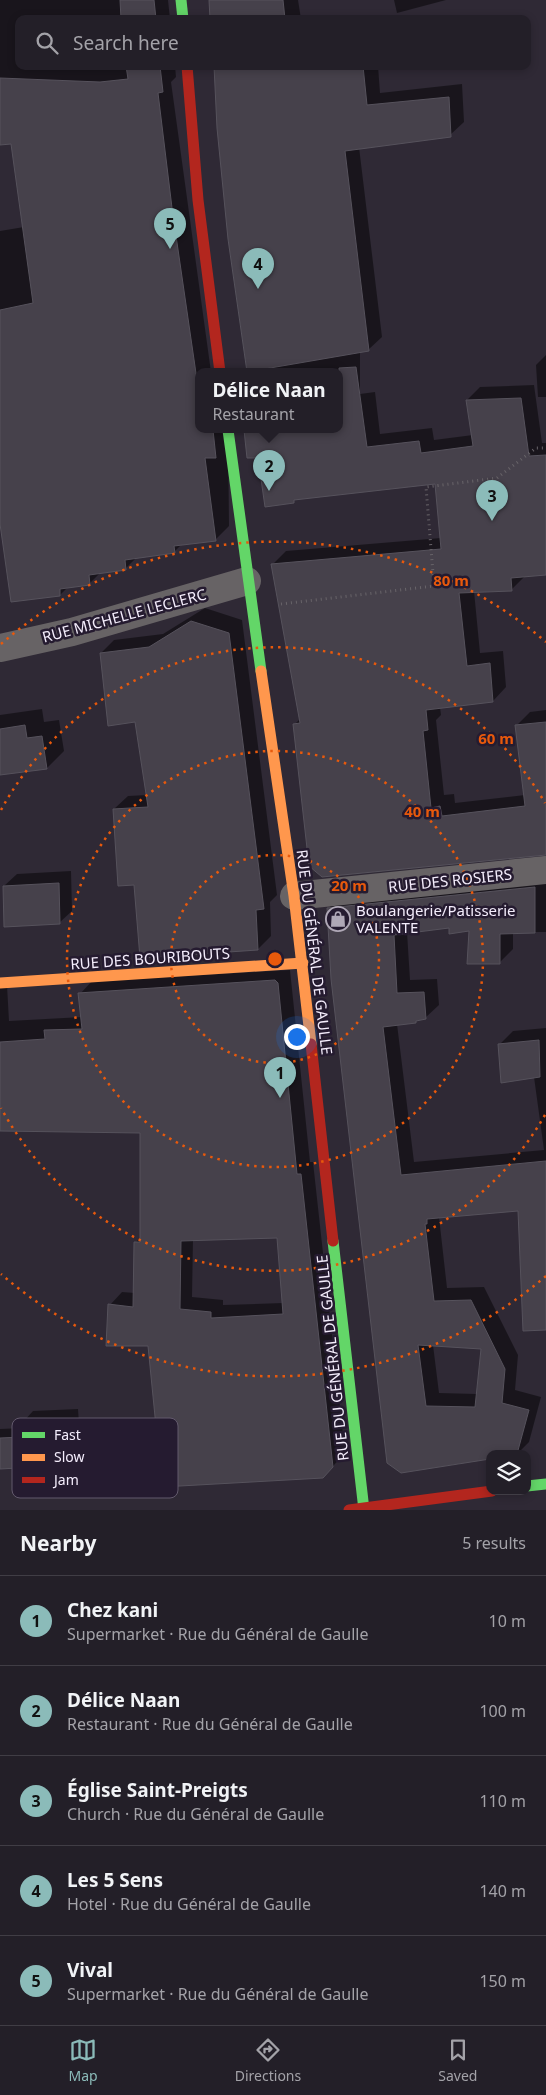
<!DOCTYPE html>
<html lang="en">
<head>
<meta charset="utf-8">
<style>
  :root { --surface:#231f28; --page:#2f2c34; --text:#f1f3f6; --muted:#a3a2a8; --line:#403d45; --accent:#8bbbb9 }
  body { margin:0; font-family:"Noto Sans",sans-serif; background:var(--page); color:var(--text) }
  .controls { position:absolute; right:15px; bottom:15px; display:grid; overflow:hidden; border-radius:10px; box-shadow:0 2px 8px #0003 }
  .controls button { width:45px; height:45px; display:grid; place-items:center; padding:0; border:0; border-bottom:1px solid var(--line); background:var(--surface); color:var(--text); font:25px sans-serif }
  .you { position:absolute; left:296px; top:1036px; width:18px; height:18px; margin:-12px; border:4px solid #fff; border-radius:50%; background:#1a73e8; box-shadow:0 0 0 8px #1a73e833 }
  .badge { display:grid; place-items:center; width:32px; height:32px; border-radius:50%; background:var(--accent); color:#111; font-size:16px; font-weight:700 }
  .pin { position:absolute; translate:-50% -41px; filter:drop-shadow(0 1px 2px #0008) }
  .pin::after { content:''; position:absolute; top:26px; width:18px; height:15px; background:inherit; clip-path:polygon(0 0,100% 0,50% 100%) }
  .popup { position:absolute; left:195px; top:368px; width:148px; height:65px; box-sizing:border-box; display:grid; place-content:center; border-radius:10px; background:var(--surface); filter:drop-shadow(0 1px 4px #0005); font-size:16px; white-space:nowrap; color:var(--muted) }
  .popup b { font-size:19px; color:var(--text) }
  .popup::after { content:''; position:absolute; left:50%; top:100%; margin-left:-10px; border:10px solid transparent; border-top-color:var(--surface) }
  .list { margin:0; padding:0; list-style:none }
  h2 { display:flex; justify-content:space-between; align-items:center; height:65px; margin:0; padding:0 20px; font-size:21px }
  h2 small { font-size:16px; font-weight:400; color:var(--muted) }
  .list li { display:grid; grid-template-columns:32px 1fr auto; gap:15px; align-items:center; box-sizing:border-box; height:90px; padding:0 20px; border-top:1px solid var(--line) }
  .list b { display:block; font-size:19px; white-space:nowrap }
  .list p { margin:0; font-size:16px; white-space:nowrap; color:var(--muted) }
  .list em { font-size:16px; font-style:normal; color:var(--muted) }
  .icon { flex:none; width:28px; height:28px; fill:none; stroke:currentColor; stroke-width:2; stroke-linecap:round; stroke-linejoin:round }
  .map { position:relative; flex:none; width:546px; height:1510px; overflow:hidden }
  .search { position:absolute; background:var(--surface); box-shadow:0 2px 8px #0003; left:15px; right:15px; top:15px; height:55px; display:flex; align-items:center; gap:12px; box-sizing:border-box; padding:0 18px; border-radius:10px; color:var(--muted); font-size:19px }
  .sheet { height:515px; background:var(--surface) }
  nav { display:flex; justify-content:space-around; align-items:center; box-sizing:border-box; height:70px; border-top:1px solid var(--line); background:var(--surface); font-size:14px; color:var(--muted) }
  nav a { display:grid; justify-items:center; gap:2px }
  nav .on { color:var(--accent) }
  .map>svg:first-child { display:block }
</style>
</head>
<body>
<div class="map">
<svg width="546" height="1510" viewBox="0 0 546 1510">
  <rect width="100%" height="100%" fill="#2f2935"/>
  <g fill="#0007" fill-rule="evenodd">
    <polygon points="0,0 168,0 170,19 19,19 19,66 175,66 176,77 171,82 211,372 199,372 199,430 228,430 229,526 216,539 182,544 174,552 137,557 125,569 101,572 89,584 68,587 60,595 0,501 0,231 24,227 12,143 0,144"/>
    <polygon points="211,0 298,0 301,19 212,19"/>
    <polygon points="394,0 446,0 397,13"/>
    <polygon points="216,66 378,66 380,93 462,84 464,122 450,135 359,147 382,337 368,350 360,351 360,394 375,392 380,434 432,428 434,440 473,435 467,400 480,387 534,385 542,443 546,443 546,573 525,576 511,590 474,591 480,653 503,651 506,687 493,701 440,707 441,715 436,720 444,795 454,794 455,803 525,795 516,726 530,712 546,710 546,853 322,876 295,724 301,718 272,565 286,551 441,538 436,483 296,499 293,501 259,457 248,457 244,430 339,430 339,372 248,372"/>
    <polygon points="546,355 546,397 538,397 536,365"/>
    <polygon points="205,608 242,620 277,895 270,902 271,936 258,949 135,884 114,809 128,796 147,795 136,721 101,653 114,640 163,634"/>
    <polygon points="42,709 44,722 59,720 64,751 47,768 0,774 0,715"/>
    <polygon points="71,871 72,911 59,923 4,886 17,874"/>
    <path d="M546,874V932H513V949L499,963L470,930L451,927L407,932L410,980L437,979L439,1005L425,1018L419,1019L415,1022L397,1024L414,1162L544,1150L534,1077L499,1045L513,1031L546,1028V1290L519,1209L439,1217L447,1288L484,1287L518,1355L515,1390L541,1397L529,1442L517,1454H490L463,1461L460,1464L402,1472L328,909L341,895ZM433,1345L482,1348L477,1394L439,1393Z"/>
    <path d="M290,970L310,1162H313L345,1453L323,1477L150,1345L110,1305L122,1292L135,1293V1243L141,1237V1132L0,1130V983L7,985L9,1021L82,1017L80,994L92,981ZM278,1236L283,1303L223,1305V1300L192,1297L193,1239Z"/>
    <polygon points="78,1409 81,1453 70,1464 0,1467 0,1429 23,1428 23,1422 33,1411"/>
  </g>
  <g fill="#46414b" stroke="#56525c" fill-rule="evenodd">
    <polygon points="120,0 154,0 156,19 121,19"/>
    <polygon points="209,0 283,0 285,19 210,19"/>
    <polygon points="126,66 160,66 163,92 158,93 173,216 173,215 199,394 199,430 213,430 216,458 205,458 216,541 174,546 175,553 125,560 126,570 89,575 90,585 60,589 60,596 11,602 0,524 0,310 33,303 11,144 0,145 0,78 100,82 128,79"/>
    <polygon points="214,66 363,66 367,105 449,97 451,137 345,151 369,351 247,372 228,239 217,128"/>
    <polygon points="356,367 367,447 419,441 421,453 473,446 466,400 521,398 529,456 546,455 546,575 511,578 512,591 459,593 467,666 490,663 493,702 426,710 428,730 423,731 431,808 440,806 442,816 525,806 515,725 546,722 546,855 322,877 309,866 293,724 300,723 271,564 441,549 435,484 294,500 294,503 265,507 258,458 247,458 244,430 339,430 339,368"/>
    <polygon points="191,621 229,633 264,909 256,910 258,950 140,958 134,885 118,886 113,809 148,807 135,722 108,726 100,653 149,647"/>
    <polygon points="25,725 27,738 42,736 47,769 0,775 0,729"/>
    <polygon points="59,883 60,924 4,927 3,886"/>
    <path d="M535,887V933L500,934V964H467L469,931L449,934V928L394,935L397,993L424,992L426,1019L416,1021V1023L383,1027L401,1175L546,1161V1330L523,1331L518,1211L427,1219V1224H425L434,1301L471,1300L505,1369L502,1403L529,1410L517,1454H490V1459L401,1473L387,1463L331,979L327,908ZM418,1345L481,1349L475,1407L426,1406Z"/>
    <path d="M275,980L278,983L297,1174H301L333,1467L323,1478L162,1487L148,1346H106L108,1304L133,1307L134,1242H140V1133L0,1131V1042L45,1039L44,1030L82,1029L78,993ZM277,1238L283,1314L211,1318V1312L180,1309L181,1241Z"/>
    <polygon points="539,1040 540,1077 501,1083 498,1044"/>
    <polygon points="68,1419 71,1465 0,1469 0,1438 22,1437 22,1421"/>
  </g>
  <g fill="none" stroke-linecap="round" stroke-linejoin="round">
    <polyline stroke="#686469" stroke-width="3" stroke-dasharray="1 4" stroke-linecap="butt" points="281,604 434,586 426,487 497,478 536,448 546,448"/>
    <g stroke="#676365" stroke-width="28">
      <polyline points="0,648 72,632 247,581"/>
      <polyline points="294,896 546,870"/>
    </g>
    <g stroke="#63d668" stroke-width="11">
      <polyline points="181,0 183,19"/>
      <polyline points="228,430 261,671"/>
      <polyline points="333,1241 364,1510"/>
      <polyline points="527,1486 546,1484"/>
    </g>
    <g stroke="#ff974d" stroke-width="11">
      <polyline points="261,671 294,896 311,1044"/>
      <polyline points="0,983 303,963"/>
    </g>
    <g stroke="#b3261e" stroke-width="11">
      <polyline points="187,66 198,200 220,372"/>
      <polyline points="311,1044 333,1241"/>
      <polyline points="349,1510 492,1491"/>
    </g>
  </g>
  <g fill="none" stroke="#e8590c" stroke-width="2.5" stroke-dasharray="2.5 5">
    <circle cx="275" cy="959" r="104"/>
    <circle cx="275" cy="959" r="208"/>
    <path d="M545 1115A312 312 0 0 1 1 1108M1 810A312 312 0 0 1 545 803"/>
    <path d="M546 1276A417 417 0 0 1 1 1274M1 644A417 417 0 0 1 546 642"/>
  </g>
  <defs>
    <symbol id="shop-ring" viewBox="-11 -11 22 22"><circle r="9.5" fill="#251b30" stroke="#afa8b6" stroke-width="1.5"/><path d="M-5-2.5h2.3a2.7 3.5 0 0 1 5.4 0H5L5.5 6h-11ZM-1.5-2.5h3a1.5 2.3 0 0 0-3 0Z" fill="#afa8b6"/></symbol>
  </defs>
  <g fill-rule="evenodd">
    <use href="#shop-ring" x="324" y="905" width="28" height="28"/>
  </g>
  <g text-anchor="middle" dominant-baseline="central" stroke-width="5" stroke-linejoin="round" paint-order="stroke">
    <g font-size="15" fill="#f4edfc" stroke="#251b30">
      <text transform="translate(124 615) rotate(-15)">RUE MICHELLE LECLERC</text>
      <text transform="translate(450 880) rotate(-6)">RUE DES ROSIERS</text>
      <text transform="translate(315 952) rotate(83)">RUE DU GÉNÉRAL DE GAULLE</text>
      <text transform="translate(150 958) rotate(-4)">RUE DES BOURIBOUTS</text>
      <text transform="translate(332 1358) rotate(-96)">RUE DU GÉNÉRAL DE GAULLE</text>
    </g>
    <g font-size="15" fill="#f4edfc" stroke="#251b30" text-anchor="start">
      <text x="356" y="910">Boulangerie/Patisserie<tspan x="356" dy="17">VALENTE</tspan></text>
    </g>
  </g>
  <rect x="12" y="1418" width="166" height="80" rx="8" fill="#251b30" stroke="#635a6d" stroke-width="1"/>
  <rect x="22" y="1432" width="23" height="6" fill="#63d668"/>
  <rect x="22" y="1454" width="23" height="7" fill="#ff974d"/>
  <rect x="22" y="1477" width="23" height="6" fill="#b3261e"/>
  <g font-size="14" fill="#f4edfc">
    <text x="54" y="1440">Fast</text>
    <text x="54" y="1462">Slow</text>
    <text x="54" y="1485">Jam</text>
  </g>
  <circle cx="275" cy="959" r="8" fill="#e8590c" stroke="#251b30" stroke-width="2.5"/>
  <g font-size="15" text-anchor="middle" font-weight="bold" fill="#e8590c" stroke="#251b30" stroke-width="5" stroke-linejoin="round" paint-order="stroke">
    <text x="451" y="586">80 m</text>
    <text x="496" y="744">60 m</text>
    <text x="422" y="817">40 m</text>
    <text x="349" y="891">20 m</text>
  </g>
</svg>
<div class="controls">
<button><svg class="icon" aria-label="layers" viewBox="0 0 24 24"><path d="M12 4l9 5-9 5-9-5zM3 14l9 5 9-5"/></svg></button>
</div>
<div class="you"></div>
<div class="pin badge" style="left:280px;top:1098px">1</div>
<div class="pin badge" style="left:269px;top:491px">2</div>
<div class="popup"><b>Délice Naan</b>Restaurant</div>
<div class="pin badge" style="left:492px;top:521px">3</div>
<div class="pin badge" style="left:258px;top:289px">4</div>
<div class="pin badge" style="left:170px;top:249px">5</div>
<div class="search"><svg class="icon" aria-label="search" viewBox="0 0 24 24"><circle cx="10" cy="10" r="6"/><path d="M15 15l6 6"/></svg>Search here</div>
</div>
<section class="sheet">
<h2>Nearby<small>5 results</small></h2>
<ul class="list">
<li><span class="badge">1</span><div><b>Chez kani</b><p>Supermarket · Rue du Général de Gaulle</p></div><em>10 m</em></li>
<li><span class="badge">2</span><div><b>Délice Naan</b><p>Restaurant · Rue du Général de Gaulle</p></div><em>100 m</em></li>
<li><span class="badge">3</span><div><b>Église Saint-Preigts</b><p>Church · Rue du Général de Gaulle</p></div><em>110 m</em></li>
<li><span class="badge">4</span><div><b>Les 5 Sens</b><p>Hotel · Rue du Général de Gaulle</p></div><em>140 m</em></li>
<li><span class="badge">5</span><div><b>Vival</b><p>Supermarket · Rue du Général de Gaulle</p></div><em>150 m</em></li>
</ul>
</section>
<nav>
<a class="on"><svg class="icon" aria-label="map" viewBox="0 0 24 24"><path d="M3 6l6-2 6 2 6-2v14l-6 2-6-2-6 2zM9 4v14M15 6v14"/></svg>Map</a>
<a><svg class="icon" aria-label="directions" viewBox="0 0 24 24"><path d="M12 3l9 9-9 9-9-9zM9 14v-3h6M13 9l2 2-2 2"/></svg>Directions</a>
<a><svg class="icon" aria-label="saved" viewBox="0 0 24 24"><path d="M7 4h10v16l-5-4-5 4z"/></svg>Saved</a>
</nav>
</body>
</html>
